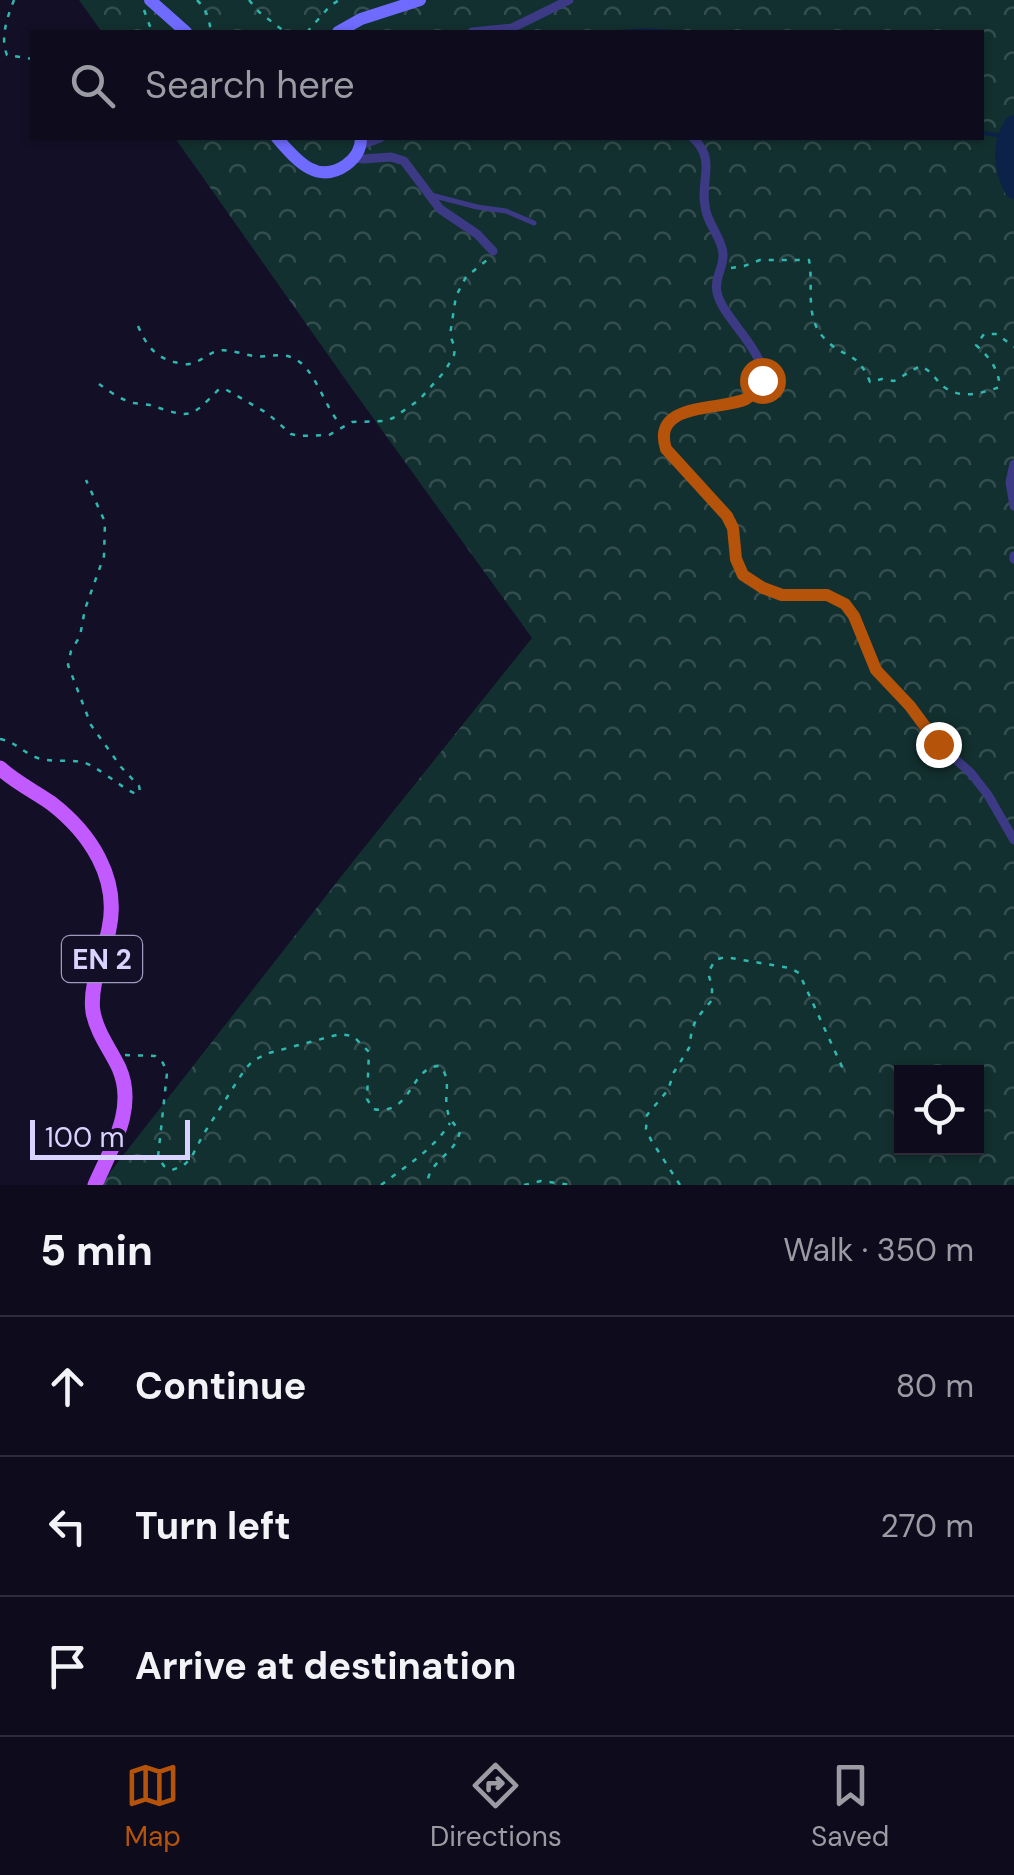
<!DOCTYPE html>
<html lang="en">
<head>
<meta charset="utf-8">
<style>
  :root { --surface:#0e0b1c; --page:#171425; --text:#f1f3f6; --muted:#9b9ba3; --line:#2e2b3b; --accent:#b45309 }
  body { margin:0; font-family:"DM Sans",sans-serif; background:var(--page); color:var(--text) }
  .controls { position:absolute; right:30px; bottom:30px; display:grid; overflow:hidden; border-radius:0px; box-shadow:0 2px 8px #0004 }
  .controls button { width:90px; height:90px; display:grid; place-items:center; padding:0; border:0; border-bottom:2px solid var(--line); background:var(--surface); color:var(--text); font:50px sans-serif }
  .scale { position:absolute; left:30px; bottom:25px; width:160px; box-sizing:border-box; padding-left:10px; border:5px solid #d9d4ff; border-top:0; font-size:28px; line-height:35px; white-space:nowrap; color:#d9d4ff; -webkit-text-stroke:8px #130f26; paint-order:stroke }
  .stop { position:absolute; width:30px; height:30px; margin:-22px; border:8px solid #b45309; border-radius:50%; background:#fff }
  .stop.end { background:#b45309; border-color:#fff; box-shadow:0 2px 10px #0008 }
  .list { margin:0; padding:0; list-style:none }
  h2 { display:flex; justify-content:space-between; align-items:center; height:130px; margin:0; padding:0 40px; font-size:42px }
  h2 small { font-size:32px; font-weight:400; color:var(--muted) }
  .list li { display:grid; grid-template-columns:65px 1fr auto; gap:30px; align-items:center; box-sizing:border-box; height:140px; padding:0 40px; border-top:2px solid var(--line) }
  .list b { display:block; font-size:38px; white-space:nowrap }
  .list em { font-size:32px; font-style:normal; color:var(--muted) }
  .icon { flex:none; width:55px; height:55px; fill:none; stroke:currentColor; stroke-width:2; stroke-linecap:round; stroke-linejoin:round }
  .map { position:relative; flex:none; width:1014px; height:1185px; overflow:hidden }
  .search { position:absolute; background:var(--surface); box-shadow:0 2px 8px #0004; left:30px; right:30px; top:30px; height:110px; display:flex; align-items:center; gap:25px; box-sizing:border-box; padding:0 35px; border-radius:0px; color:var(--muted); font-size:38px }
  .sheet { height:550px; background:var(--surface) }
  nav { display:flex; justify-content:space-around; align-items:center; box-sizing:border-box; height:140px; border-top:2px solid var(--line); background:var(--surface); font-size:28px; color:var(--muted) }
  nav a { display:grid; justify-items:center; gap:5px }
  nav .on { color:var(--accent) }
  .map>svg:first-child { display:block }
</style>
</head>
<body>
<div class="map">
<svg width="1014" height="1185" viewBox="0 0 1014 1185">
  <defs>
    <pattern id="forest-crowns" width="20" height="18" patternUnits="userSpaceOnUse" patternTransform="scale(2.5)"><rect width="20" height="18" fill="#12302f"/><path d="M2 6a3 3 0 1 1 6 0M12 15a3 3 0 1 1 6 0" fill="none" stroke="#344d4e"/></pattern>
  </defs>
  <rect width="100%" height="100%" fill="#130f26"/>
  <path fill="url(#forest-crowns)" fill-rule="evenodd" d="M79,0H1014V1185H100L351,864L532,638L350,386L175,138H982V32H102ZM902,1072H976V1148H902Z"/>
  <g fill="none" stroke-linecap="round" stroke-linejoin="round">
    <g stroke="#0c2248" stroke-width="4">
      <polyline points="620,32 643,30 675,32"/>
      <polyline points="982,133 1006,136"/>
    </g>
    <path stroke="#0c2248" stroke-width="20" d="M1014,125C1001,145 1004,168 1014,189"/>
    <g stroke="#2fb8b0" stroke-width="2.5" stroke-dasharray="5 8" stroke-linecap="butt">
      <path d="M14,0C7,18 0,38 7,55L32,59"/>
      <path d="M197,0C207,10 209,19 211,32"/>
      <polyline points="249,0 259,12 285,32"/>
      <polyline points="144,10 152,32"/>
      <polyline points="307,32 330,6 339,0"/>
      <path d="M731,268L744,266L760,260H809C814,286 804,317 824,338C844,360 857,349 870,382L882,379L894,381L920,366C934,372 934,379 944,387C962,400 981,393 1000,387C998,368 990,358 976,345L984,334H997L1014,347"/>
      <path d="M138,326C146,344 153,356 174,362C178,363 185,365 189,364C199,363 207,354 217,351C229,348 243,355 255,356C268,358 280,352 293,358C315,367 324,407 341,425"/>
      <path d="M99,384C109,391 121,400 134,403C139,404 145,404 150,405C191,418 189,420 219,389H225L267,413L291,434L299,436L329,435L352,422L386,421L393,418L419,400L445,371L454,355L455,348L450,335L456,296L466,277L487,260"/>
      <path d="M0,739C15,742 22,751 35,757C50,763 67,759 82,762C96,765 120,787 136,794L140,791L139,786L121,767L91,725L68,665L71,651L80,636L85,609L104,556L105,522L86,480"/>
      <path d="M125,1055L155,1056L163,1063L167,1073L158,1157L164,1166L172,1170L183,1166L191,1158L203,1135L245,1069L254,1060L269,1053L340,1034L353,1036L369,1052L367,1099L373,1109C413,1117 409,1066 440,1066C452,1080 444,1092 447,1108C448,1118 454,1124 460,1131C456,1150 443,1154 433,1168C429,1173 428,1179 426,1185"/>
      <path d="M381,1185C406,1166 433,1150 450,1123"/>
      <polyline points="524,1185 541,1181 572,1185"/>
      <polyline points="680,1185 651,1140 646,1129 647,1115 668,1090 674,1072 689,1048 692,1029 697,1018 712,1000 712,986 708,973 715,960 725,957 790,968 799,973 844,1071"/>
    </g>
    <polyline stroke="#3d3a85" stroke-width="5" points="431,195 477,207 506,211 534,223"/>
    <g stroke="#3d3a85" stroke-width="9">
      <polyline points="472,32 512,28 569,0"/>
      <path d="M693,138C718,161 698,182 706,211C709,226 722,238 723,254C724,267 714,278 717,292C722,320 776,358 759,387C740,418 685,393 664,432L665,445L670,455L729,518L734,532L736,562L741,572L748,580L785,596L829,595L849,608L876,670L910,707L937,743L971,773L988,795L1014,840"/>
      <polyline points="361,145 380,138"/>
      <polyline points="355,158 363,159 391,157 404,161 440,209 477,234 493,251"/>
      <polyline points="1014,464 1010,482 1014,506"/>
      <polyline points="1014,556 1014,559"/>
    </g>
    <g stroke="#6f6bff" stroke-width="12">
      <polyline points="150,0 186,32"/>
      <polyline points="338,32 361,19 420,0"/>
      <path d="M277,138C295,158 316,186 346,165C356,158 361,150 361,138"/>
    </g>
    <path stroke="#c25bff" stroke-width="15" d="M0,768C15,782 34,791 51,803C90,833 120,878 109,929C104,955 89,985 93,1012C97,1033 110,1049 119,1068C137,1109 111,1148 95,1185"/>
  </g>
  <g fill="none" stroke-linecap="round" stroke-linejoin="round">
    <path stroke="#b45309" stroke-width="12" d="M762,380C758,389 754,394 746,399C721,411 651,401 666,449L727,516L733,528L736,559L743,575L763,588L782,595H827L845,604L854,616L876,670L910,706L938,744"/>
  </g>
  <g text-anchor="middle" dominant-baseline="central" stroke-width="10" stroke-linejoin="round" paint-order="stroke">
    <rect fill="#130f26" stroke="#9e99be" stroke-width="2.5" x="62" y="936" width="80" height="46" rx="8"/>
    <g font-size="28" font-weight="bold" fill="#d9d4ff">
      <text x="102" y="959">EN 2</text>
    </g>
  </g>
</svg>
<div class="controls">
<button><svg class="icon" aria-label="locate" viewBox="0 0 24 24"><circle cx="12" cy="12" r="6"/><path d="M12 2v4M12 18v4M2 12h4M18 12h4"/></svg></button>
</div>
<div class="scale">100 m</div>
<div class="stop" style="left:762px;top:380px"></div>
<div class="stop end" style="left:938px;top:744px"></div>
<div class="search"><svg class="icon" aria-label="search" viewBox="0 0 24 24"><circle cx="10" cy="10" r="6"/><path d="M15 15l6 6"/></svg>Search here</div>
</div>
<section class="sheet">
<h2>5 min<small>Walk · 350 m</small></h2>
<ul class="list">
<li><svg class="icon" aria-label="ahead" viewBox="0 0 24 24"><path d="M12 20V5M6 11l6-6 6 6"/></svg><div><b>Continue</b></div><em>80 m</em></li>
<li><svg class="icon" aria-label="left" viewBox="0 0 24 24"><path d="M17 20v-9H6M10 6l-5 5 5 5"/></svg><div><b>Turn left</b></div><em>270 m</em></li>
<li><svg class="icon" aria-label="arrive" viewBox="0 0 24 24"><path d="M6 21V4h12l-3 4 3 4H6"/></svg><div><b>Arrive at destination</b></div></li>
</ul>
</section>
<nav>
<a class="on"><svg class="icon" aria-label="map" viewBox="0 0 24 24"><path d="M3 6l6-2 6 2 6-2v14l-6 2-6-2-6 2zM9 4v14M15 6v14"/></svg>Map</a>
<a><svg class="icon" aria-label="directions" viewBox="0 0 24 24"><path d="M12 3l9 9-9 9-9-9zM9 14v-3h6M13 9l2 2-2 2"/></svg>Directions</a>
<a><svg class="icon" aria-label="saved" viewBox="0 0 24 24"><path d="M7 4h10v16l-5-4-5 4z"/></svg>Saved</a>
</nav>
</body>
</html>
